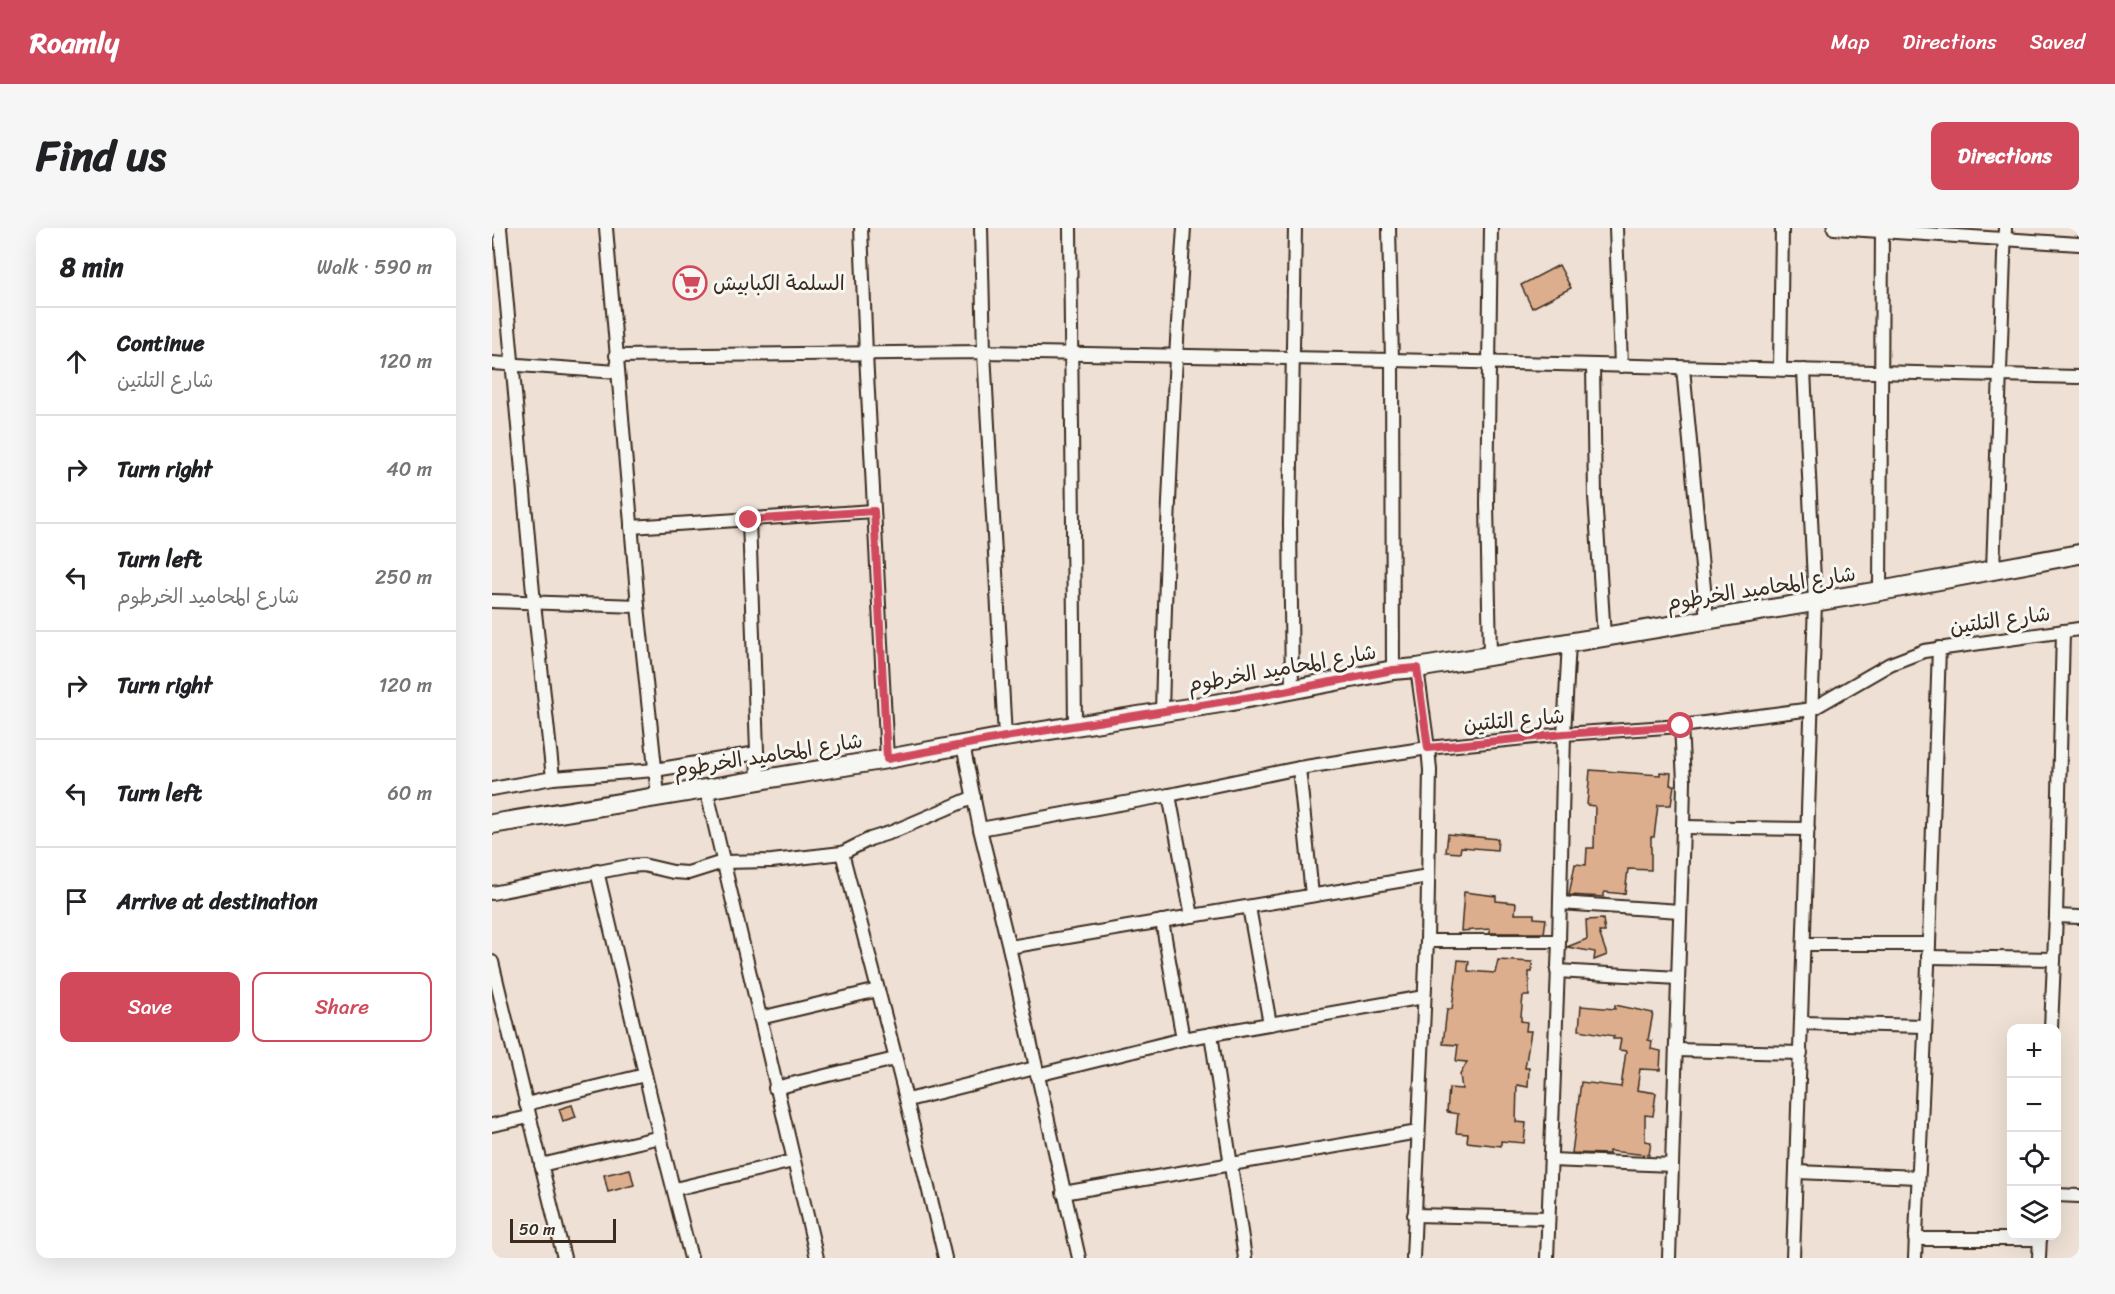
<!DOCTYPE html>
<html lang="en">
<head>
<meta charset="utf-8">
<style>
  :root { --surface:#fff; --page:#f6f6f6; --text:#202124; --muted:#757577; --line:#e0e0e0; --accent:#d1495b }
  body { margin:0; font-family:Sriracha,"Playpen Sans Arabic",sans-serif; background:var(--page); color:var(--text) }
  .controls { position:absolute; right:18px; bottom:18px; display:grid; overflow:hidden; border-radius:12px; box-shadow:0 6px 24px #0002 }
  .controls button { width:54px; height:54px; display:grid; place-items:center; padding:0; border:0; border-bottom:2px solid var(--line); background:var(--surface); color:var(--text); font:30px sans-serif }
  .scale { position:absolute; left:18px; bottom:15px; width:106px; box-sizing:border-box; padding-left:6px; border:3px solid #3b2a1e; border-top:0; font-size:16px; line-height:21px; white-space:nowrap; color:#3b2a1e; -webkit-text-stroke:4px #f6f6f2; paint-order:stroke }
  .stop { position:absolute; width:18px; height:18px; margin:-14px; border:4px solid #d1495b; border-radius:50%; background:#fff }
  .stop.end { background:#d1495b; border-color:#fff; box-shadow:0 2px 6px #0008 }
  .list { margin:0; padding:0; list-style:none }
  h2 { display:flex; justify-content:space-between; align-items:center; height:78px; margin:0; padding:0 24px; font-size:26px }
  h2 small { font-size:20px; font-weight:400; color:var(--muted) }
  .list li { display:grid; grid-template-columns:39px 1fr auto; gap:18px; align-items:center; box-sizing:border-box; height:108px; padding:0 24px; border-top:2px solid var(--line) }
  .list b { display:block; font-size:22px; white-space:nowrap }
  .list p { margin:0; font-size:20px; white-space:nowrap; color:var(--muted) }
  .list em { font-size:20px; font-style:normal; color:var(--muted) }
  .actions { display:flex; gap:12px; padding:18px 24px }
  .actions a { flex:1; padding:14px 0; border:2px solid var(--accent); border-radius:12px; text-align:center; font-size:21px; color:var(--accent) }
  .actions .main { background:var(--accent); color:#fff }
  .icon { flex:none; width:33px; height:33px; fill:none; stroke:currentColor; stroke-width:2; stroke-linecap:round; stroke-linejoin:round }
  .map { position:relative; flex:none; width:1587px; height:1030px; overflow:hidden; border-radius:12px }
  header { display:flex; align-items:center; gap:36px; box-sizing:border-box; height:84px; padding:0 30px; background:var(--accent); color:#fff }
  header strong { font-size:28px }
  nav { display:flex; gap:33px; margin-inline-start:auto; font-size:21px }
  .intro { display:flex; align-items:center; justify-content:space-between; box-sizing:border-box; height:144px; padding:0 36px }
  h1 { margin:0; font-size:42px }
  .button { padding:15px 27px; border-radius:12px; background:var(--accent); color:#fff; font-size:21px; font-weight:700 }
  main { display:flex; gap:36px; padding:0 36px }
  aside { flex:1; background:var(--surface); border-radius:12px; box-shadow:0 6px 24px #0002 }
  .map>svg:first-child { display:block }
</style>
</head>
<body>
<header>
<strong>Roamly</strong>
<nav><a>Map</a><a>Directions</a><a>Saved</a></nav>
</header>
<div class="intro"><h1>Find us</h1><a class="button">Directions</a></div>
<main>
<aside>
<h2>8 min<small>Walk · 590 m</small></h2>
<ul class="list">
<li><svg class="icon" aria-label="ahead" viewBox="0 0 24 24"><path d="M12 20V5M6 11l6-6 6 6"/></svg><div><b>Continue</b><p>شارع التلتين</p></div><em>120 m</em></li>
<li><svg class="icon" aria-label="right" viewBox="0 0 24 24"><path d="M7 20v-9h11M14 6l5 5-5 5"/></svg><div><b>Turn right</b></div><em>40 m</em></li>
<li><svg class="icon" aria-label="left" viewBox="0 0 24 24"><path d="M17 20v-9H6M10 6l-5 5 5 5"/></svg><div><b>Turn left</b><p>شارع المحاميد الخرطوم</p></div><em>250 m</em></li>
<li><svg class="icon" aria-label="right" viewBox="0 0 24 24"><path d="M7 20v-9h11M14 6l5 5-5 5"/></svg><div><b>Turn right</b></div><em>120 m</em></li>
<li><svg class="icon" aria-label="left" viewBox="0 0 24 24"><path d="M17 20v-9H6M10 6l-5 5 5 5"/></svg><div><b>Turn left</b></div><em>60 m</em></li>
<li><svg class="icon" aria-label="arrive" viewBox="0 0 24 24"><path d="M6 21V4h12l-3 4 3 4H6"/></svg><div><b>Arrive at destination</b></div></li>
</ul>
<div class="actions"><a class="main">Save</a><a>Share</a></div>
</aside>
<div class="map">
<svg width="1587" height="1030" viewBox="0 0 1587 1030">
  <rect width="100%" height="100%" fill="#eee0d4"/>
  <filter id="ink" filterUnits="userSpaceOnUse"><feTurbulence type="fractalNoise" baseFrequency=".0167" numOctaves="2"/><feDisplacementMap in="SourceGraphic" scale="12" xChannelSelector="R" yChannelSelector="G"/><feConvolveMatrix kernelMatrix="1 2 1 2 8 2 1 2 1" color-interpolation-filters="sRGB"/></filter>
  <g filter="url(#ink)">
    <g fill="#dcae8d" stroke="#3b2a1e" stroke-width="1.5">
      <polygon points="1067,37 1079,60 1040,80 1029,57"/>
      <polygon points="1098,542 1168,547 1168,544 1179,545 1178,557 1182,557 1179,577 1166,577 1162,609 1159,609 1159,642 1136,641 1133,666 1112,664 1112,669 1077,667 1083,636 1094,637 1095,620 1102,620 1103,578 1095,577"/>
      <polygon points="956,606 1006,611 1005,622 969,619 968,625 954,624"/>
      <polygon points="972,664 1004,668 1004,673 1024,675 1023,686 1042,686 1042,690 1054,691 1052,705 998,705 998,701 969,703"/>
      <polygon points="1111,691 1113,704 1107,704 1115,727 1102,732 1103,724 1075,719 1095,711 1094,692"/>
      <polygon points="966,732 977,733 976,743 1003,745 1006,732 1040,734 1040,744 1037,744 1037,768 1031,768 1029,788 1029,793 1035,794 1034,803 1039,803 1033,840 1037,840 1036,859 1025,857 1024,894 1034,895 1032,915 1009,913 1009,918 975,914 976,906 964,905 966,886 955,884 957,860 970,861 968,847 975,834 964,833 966,817 951,816 955,781 960,781"/>
      <polygon points="1123,777 1161,785 1156,812 1160,813 1159,821 1169,823 1168,842 1148,841 1145,862 1164,865 1161,888 1153,887 1153,913 1159,914 1157,927 1117,923 1117,926 1080,925 1089,854 1129,859 1134,823 1127,822 1129,811 1121,811 1122,808 1087,802 1089,778 1123,781"/>
      <polygon points="80,877 84,889 71,893 67,881"/>
      <polygon points="138,941 142,957 116,964 112,947"/>
    </g>
    <g fill="none" stroke-linecap="round" stroke-linejoin="round">
      <defs>
        <g id="street">
          <polyline points="8,0 42,375 61,550"/>
          <polyline points="114,0 146,378 166,568"/>
          <polyline points="369,0 374,126 395,531"/>
          <polyline points="489,0 492,124 513,509"/>
          <polyline points="578,0 583,498"/>
          <polyline points="897,0 900,132 901,442"/>
          <polyline points="1124,0 1129,138"/>
          <polyline points="1342,0 1587,16"/>
          <polyline points="124,128 492,124 900,132 1587,149"/>
          <polyline points="0,135 125,144"/>
          <polyline points="1101,138 1103,268 1112,409"/>
          <polyline points="1191,140 1215,392"/>
          <polyline points="1288,141 1290,0"/>
          <polyline points="257,292 266,552"/>
          <polyline points="139,299 382,283"/>
          <polyline points="1501,342 1513,0"/>
          <polyline points="1388,363 1390,0"/>
          <polyline points="0,373 146,378"/>
          <polyline points="998,428 995,276 999,0"/>
          <polyline points="800,462 798,296 803,0"/>
          <path d="M670,484C674,322 681,161 692,0"/>
          <polyline points="471,517 488,601 517,719 587,1030"/>
          <polyline points="807,540 820,667"/>
          <polyline points="214,560 325,1030"/>
          <polyline points="0,561 61,550 163,542 265,525"/>
          <polyline points="677,567 700,688"/>
          <polyline points="1191,599 1316,601"/>
          <polyline points="488,601 677,567 807,540 936,520 1072,506 1189,498 1320,481 1398,436 1432,423 1587,401"/>
          <path d="M350,625C386,760 421,894 453,1030"/>
          <polyline points="105,643 168,909 199,1030"/>
          <polyline points="0,665 137,638 151,637 181,644 196,645 231,634 280,633 350,625 378,611 400,604 482,569"/>
          <polyline points="1068,675 1188,683"/>
          <polyline points="757,679 778,796"/>
          <polyline points="1564,688 1587,689"/>
          <polyline points="670,693 691,811"/>
          <polyline points="935,713 1067,713"/>
          <polyline points="1313,716 1437,716"/>
          <polyline points="517,719 936,648"/>
          <polyline points="1436,729 1562,731"/>
          <polyline points="0,734 72,1030"/>
          <polyline points="1065,743 1186,750"/>
          <polyline points="268,790 386,762"/>
          <polyline points="1310,795 1433,798"/>
          <polyline points="1559,800 1564,688 1571,403"/>
          <polyline points="719,806 753,1030"/>
          <polyline points="1184,822 1309,825"/>
          <polyline points="545,847 691,811 932,769"/>
          <polyline points="283,860 403,831"/>
          <polyline points="416,872 543,840"/>
          <polyline points="34,876 153,847"/>
          <polyline points="0,897 37,889"/>
          <polyline points="1059,932 1180,937"/>
          <polyline points="49,937 168,909"/>
          <polyline points="1305,944 1426,949"/>
          <polyline points="183,961 301,933"/>
          <polyline points="571,965 926,904"/>
          <polyline points="1564,967 1587,968"/>
          <polyline points="922,987 1056,990"/>
          <polyline points="1423,1011 1548,1011"/>
          <polyline points="921,1030 935,713 938,542 936,520 925,440"/>
          <polyline points="1055,1030 1067,713 1072,506 1077,414"/>
          <polyline points="1177,1030 1191,599 1192,553 1189,498"/>
          <polyline points="1301,1030 1323,374 1312,142"/>
          <polyline points="1423,1030 1437,716 1447,420"/>
          <polyline points="1547,1030 1548,1008"/>
        </g>
        <polyline id="secondary" points="0,596 395,531 513,509 735,474 901,442 925,440 1388,363 1587,326"/>
      </defs>
      <use href="#street" stroke="#3b2a1e" stroke-width="16"/>
      <use href="#secondary" stroke="#3b2a1e" stroke-width="22"/>
      <use href="#street" stroke="#f6f6f2" stroke-width="12"/>
      <use href="#secondary" stroke="#f6f6f2" stroke-width="18"/>
    </g>
  </g>
  <g fill="none" stroke-linecap="round" stroke-linejoin="round" filter="url(#ink)">
    <polyline stroke="#d1495b" stroke-width="8" points="257,292 382,283 395,531 513,509 777,466 901,442 925,440 936,520 1072,506 1189,498"/>
  </g>
  <defs>
    <symbol id="supermarket-ring" viewBox="-11 -11 22 22"><circle r="9.5" fill="#f6f6f2" stroke="#d1495b" stroke-width="1.5"/><path d="M-6-5.5h2.5l.6 2H6L4.5 2H-2.5L-4.4-4H-6ZM-1.5 3.2a1.3 1.3 0 1 0 .1 0ZM3 3.2a1.3 1.3 0 1 0 .1 0Z" fill="#d1495b"/></symbol>
  </defs>
  <g fill-rule="evenodd">
    <use href="#supermarket-ring" x="179" y="36" width="38" height="38"/>
  </g>
  <g text-anchor="middle" dominant-baseline="central" stroke-width="6" stroke-linejoin="round" paint-order="stroke">
    <g font-size="21" fill="#3b2a1e" stroke="#f6f6f2" text-anchor="start">
      <text x="221" y="55">السلمة الكبابيش</text>
    </g>
    <g font-size="21" fill="#3b2a1e" stroke="#f6f6f2">
      <text transform="translate(1269 360) rotate(-9)">شارع المحاميد الخرطوم</text>
      <text transform="translate(1508 392) rotate(-8)">شارع التلتين</text>
      <text transform="translate(790 440) rotate(-10)">شارع المحاميد الخرطوم</text>
      <text transform="translate(1022 492) rotate(-5)">شارع التلتين</text>
      <text transform="translate(276 527) rotate(-9)">شارع المحاميد الخرطوم</text>
    </g>
  </g>
</svg>
<div class="controls">
<button>+</button>
<button>−</button>
<button><svg class="icon" aria-label="locate" viewBox="0 0 24 24"><circle cx="12" cy="12" r="6"/><path d="M12 2v4M12 18v4M2 12h4M18 12h4"/></svg></button>
<button><svg class="icon" aria-label="layers" viewBox="0 0 24 24"><path d="M12 4l9 5-9 5-9-5zM3 14l9 5 9-5"/></svg></button>
</div>
<div class="scale">50 m</div>
<div class="stop" style="left:1189px;top:498px"></div>
<div class="stop end" style="left:257px;top:292px"></div>
</div>
</main>
</body>
</html>
